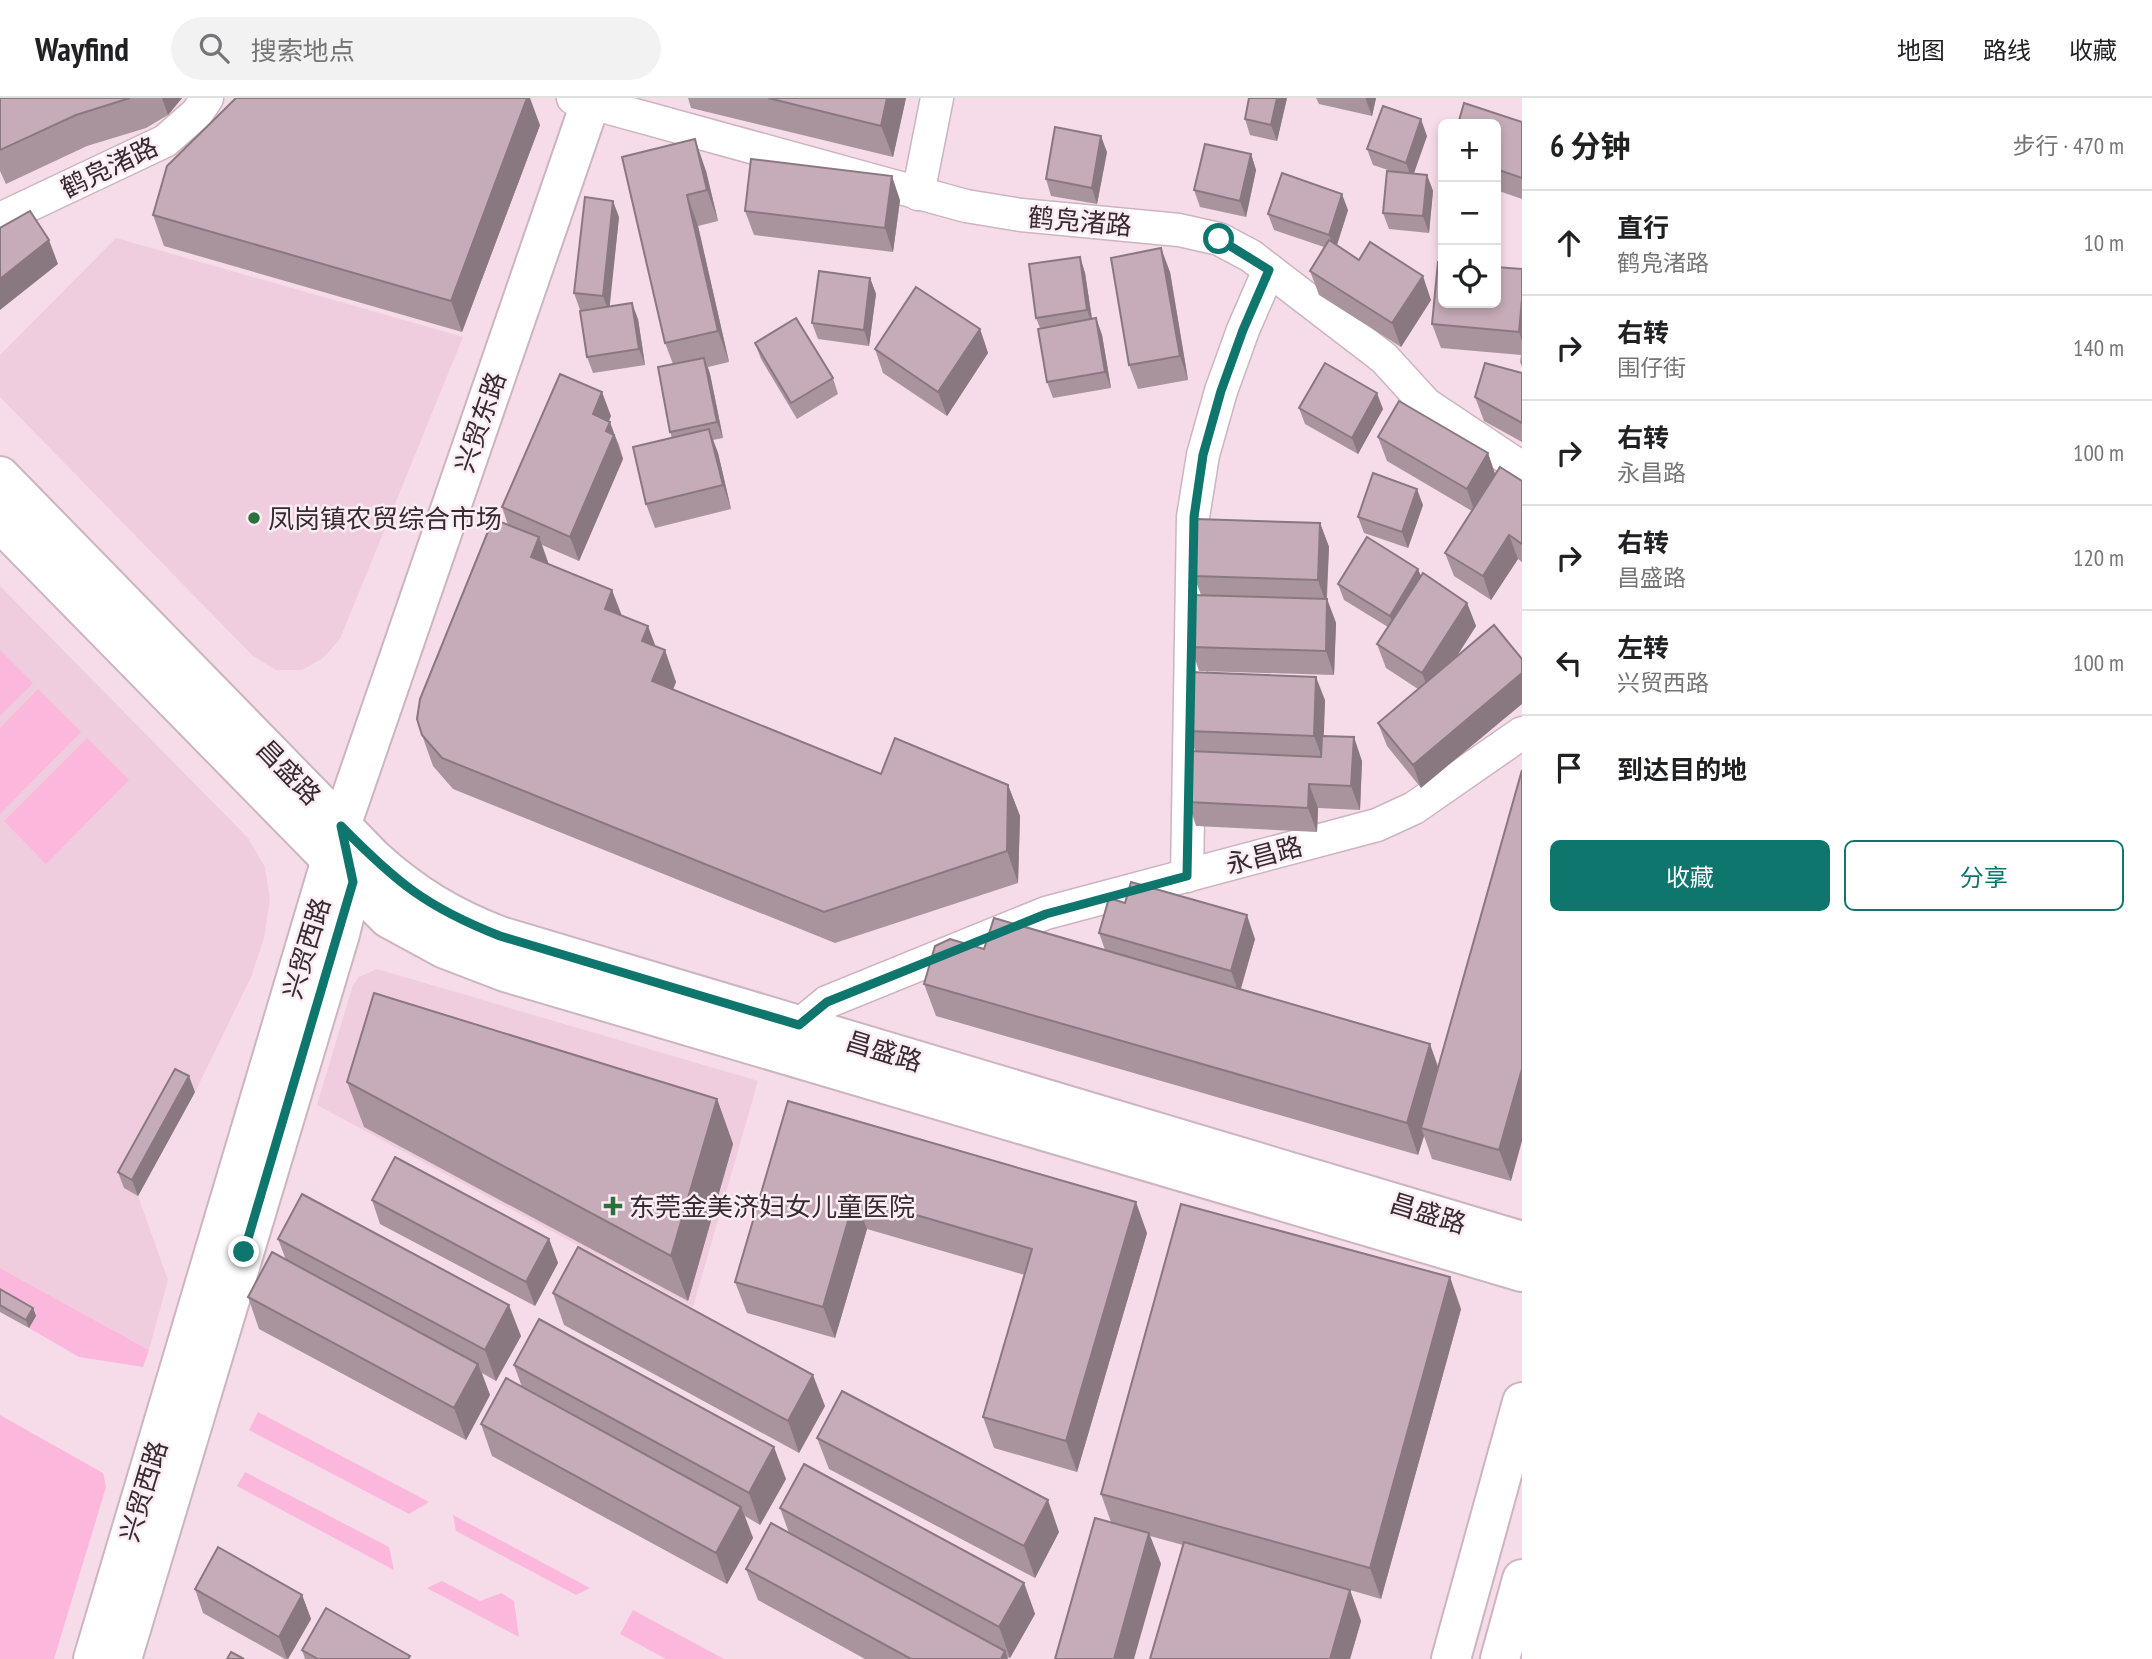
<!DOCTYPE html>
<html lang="zh">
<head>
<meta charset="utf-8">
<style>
  :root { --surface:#fff; --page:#f2f2f2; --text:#202124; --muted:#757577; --line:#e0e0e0; --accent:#0f766e }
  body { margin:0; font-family:"PT Sans Narrow","Noto Sans SC",sans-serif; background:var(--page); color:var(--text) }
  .controls { position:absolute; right:21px; top:21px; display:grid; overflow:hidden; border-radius:10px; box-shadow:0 4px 10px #0003 }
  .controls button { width:63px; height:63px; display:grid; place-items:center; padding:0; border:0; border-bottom:2px solid var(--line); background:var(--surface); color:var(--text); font:35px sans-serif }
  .stop { position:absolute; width:21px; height:21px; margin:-16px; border:5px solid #0f766e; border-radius:50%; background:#fff }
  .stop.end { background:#0f766e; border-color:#fff; box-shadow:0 2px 7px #0008 }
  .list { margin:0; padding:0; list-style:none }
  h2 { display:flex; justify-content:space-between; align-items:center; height:91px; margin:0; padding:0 28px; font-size:30px }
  h2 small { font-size:23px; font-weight:400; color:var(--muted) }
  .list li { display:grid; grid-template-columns:46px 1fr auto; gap:21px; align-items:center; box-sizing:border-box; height:105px; padding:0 28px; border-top:2px solid var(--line) }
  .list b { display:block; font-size:26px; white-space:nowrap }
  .list p { margin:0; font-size:23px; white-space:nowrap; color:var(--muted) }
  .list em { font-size:23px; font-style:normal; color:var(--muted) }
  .actions { display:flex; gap:14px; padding:21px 28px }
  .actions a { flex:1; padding:16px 0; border:2px solid var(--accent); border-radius:10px; text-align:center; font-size:24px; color:var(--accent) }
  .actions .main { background:var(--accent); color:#fff }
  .icon { flex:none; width:38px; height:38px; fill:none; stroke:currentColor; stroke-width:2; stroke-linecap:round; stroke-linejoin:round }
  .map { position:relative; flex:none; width:1522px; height:1561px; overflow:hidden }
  header { display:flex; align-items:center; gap:42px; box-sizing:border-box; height:98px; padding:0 35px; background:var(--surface); border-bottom:2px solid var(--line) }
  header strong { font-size:33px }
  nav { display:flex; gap:38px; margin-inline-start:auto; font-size:24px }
  .search { width:490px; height:63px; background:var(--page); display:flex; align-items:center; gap:18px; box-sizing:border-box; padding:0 24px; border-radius:38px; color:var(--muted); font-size:26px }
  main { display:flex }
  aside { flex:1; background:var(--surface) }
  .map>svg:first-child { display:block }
</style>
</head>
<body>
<header>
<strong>Wayfind</strong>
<div class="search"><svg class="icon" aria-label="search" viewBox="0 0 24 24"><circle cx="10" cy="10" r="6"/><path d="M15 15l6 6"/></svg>搜索地点</div>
<nav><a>地图</a><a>路线</a><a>收藏</a></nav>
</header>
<main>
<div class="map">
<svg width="1522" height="1561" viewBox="0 0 1522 1561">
  <rect width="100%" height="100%" fill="#f6dbe8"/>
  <g fill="#efcdde">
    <polygon points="116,140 463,239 340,541 323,560 302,572 276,572 253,558 0,299 0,257"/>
    <polygon points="0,488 248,740 265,769 270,801 264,840 251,879 195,994 138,1098 168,1182 149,1252 0,1170"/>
    <polygon points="377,871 758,983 693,1209 317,1007 353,887 359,879"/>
  </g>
  <g fill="#fcb8dc">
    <polygon points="0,552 33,585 0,618"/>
    <polygon points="38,591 81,634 0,716 0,630"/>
    <polygon points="87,640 129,682 46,766 4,723"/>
    <polygon points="0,1170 149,1252 143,1269 79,1259 29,1230 36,1218 0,1197"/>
    <polygon points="258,1314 429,1404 409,1416 249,1332"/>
    <polygon points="0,1317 103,1375 106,1389 54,1561 0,1561"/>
    <polygon points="245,1374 389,1449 394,1472 237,1388"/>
    <polygon points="453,1417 590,1490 576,1497 456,1433"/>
    <polygon points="442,1483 480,1503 501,1495 514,1503 519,1539 427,1490"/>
    <polygon points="633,1512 724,1561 666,1561 620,1536"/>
  </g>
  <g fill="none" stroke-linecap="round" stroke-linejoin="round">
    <defs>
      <g id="street">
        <polyline points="573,0 966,108 1021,117 1179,132 1219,141 1251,158 1384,260 1426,306 1522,370"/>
        <polyline points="918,96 937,0"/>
        <polyline points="0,121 165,43 197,15 207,0"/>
        <polyline points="1187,778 1193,419 1203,357 1221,293 1243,232 1269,172"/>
        <polyline points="799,927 827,904 1046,815 1377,727 1414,710 1522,635"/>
      </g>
      <g id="secondary">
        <path d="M0,378L373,760C412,796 451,819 500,838L1522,1143"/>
        <polyline points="0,424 388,820 445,851 505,874 1522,1174"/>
        <polyline points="341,728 592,0"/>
        <polyline points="93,1561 341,728 353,784 340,836 122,1561"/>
        <polyline points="1451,1561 1522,1304"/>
        <polyline points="1500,1561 1522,1481"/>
      </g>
    </defs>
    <use href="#street" stroke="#cdb4c1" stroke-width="35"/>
    <use href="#secondary" stroke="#cdb4c1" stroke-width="42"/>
    <use href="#street" stroke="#fff" stroke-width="32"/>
    <use href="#secondary" stroke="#fff" stroke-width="38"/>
  </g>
  <g fill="#a9949e">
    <polygon points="0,0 182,0 168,17 146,30 87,48 6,86 0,73"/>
    <polygon points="688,0 906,0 893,59 691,10"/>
    <polygon points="1287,0 1277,43 1250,37 1245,21"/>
    <polygon points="1316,0 1376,0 1372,18 1319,6"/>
    <polygon points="1522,24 1522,101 1496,92 1496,26"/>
    <polygon points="540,27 462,234 164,148 153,117"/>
    <polygon points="1427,38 1413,76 1427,77 1433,93 1429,135 1389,131 1383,115 1391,73 1373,67 1367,51"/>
    <polygon points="1107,54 1097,106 1051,98 1046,81"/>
    <polygon points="1251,56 1256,72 1246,119 1200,109 1194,92"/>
    <polygon points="622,59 706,73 718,123 698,128 729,264 708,269 710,276 723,340 713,342 718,355 731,411 655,430 646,406 672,340 670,334 673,266 665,245"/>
    <polygon points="900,102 893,154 754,137 745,113"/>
    <polygon points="1348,112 1337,147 1359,162 1431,202 1401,249 1319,197 1310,173 1324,149 1274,132 1268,116"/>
    <polygon points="619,119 609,208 638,221 645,267 593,275 587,259 586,212 580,212 574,195"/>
    <polygon points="1080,159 1085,175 1092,221 1096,220 1102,237 1111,290 1053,300 1047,284 1040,230 1036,220"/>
    <polygon points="1522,171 1522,269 1520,264 1521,257 1441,250 1432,226"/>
    <polygon points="1170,174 1188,282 1138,291 1129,267"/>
    <polygon points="870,180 876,196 869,248 818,241 812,225"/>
    <polygon points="980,231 988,255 947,318 883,275 875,251"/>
    <polygon points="755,245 833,280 838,296 797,321 761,261"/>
    <polygon points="1522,275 1522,344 1484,323 1475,299"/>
    <polygon points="1299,310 1383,311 1358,356 1305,326"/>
    <polygon points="611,318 609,323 619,347 623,361 579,463 542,447 549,467 621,517 656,549 676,584 673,592 881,676 1008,687 1020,718 1018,785 835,845 453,691 433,668 422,637 508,427 502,409"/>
    <polygon points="1378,339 1488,355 1495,376 1522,383 1522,464 1518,461 1491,502 1454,478 1445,455 1472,413 1387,363"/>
    <polygon points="1423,407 1408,450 1364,435 1358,419"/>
    <polygon points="1320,425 1329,449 1327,501 1336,525 1334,577 1199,573 1191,549 1201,497 1194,478"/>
    <polygon points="1418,471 1421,478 1467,505 1476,528 1456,559 1421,690 1387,648 1378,625 1418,591 1386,570 1377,546 1388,529 1344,502 1338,486"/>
    <polygon points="1325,602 1323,638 1362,663 1360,712 1318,710 1317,734 1196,728 1188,704 1195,653 1188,633"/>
    <polygon points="1522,672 1511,1083 1432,1061 1424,1038 1418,1057 936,918 924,886 1105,852 1099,835 1255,841 1241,891 1438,969"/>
    <polygon points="347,984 717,1001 733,1046 688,1203 364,1029"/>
    <polygon points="195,994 138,1098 124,1090 118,1074"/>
    <polygon points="788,1003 1147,1135 1077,1374 994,1350 983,1319 1025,1177 867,1131 835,1240 747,1215 735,1184"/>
    <polygon points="372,1102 549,1141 558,1165 535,1208 380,1126"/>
    <polygon points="278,1141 521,1238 496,1283 482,1275 490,1297 466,1342 259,1231 248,1199 286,1162"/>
    <polygon points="0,1191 33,1210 36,1218 29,1230 0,1214"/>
    <polygon points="553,1195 825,1308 799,1355 564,1227"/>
    <polygon points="1461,1211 1381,1501 1350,1492 1361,1523 1350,1561 1150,1561 1183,1447 1150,1438 1161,1466 1111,1424 1101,1396"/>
    <polygon points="514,1267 786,1381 760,1427 745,1418 753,1440 727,1486 492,1358 481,1326 522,1289"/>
    <polygon points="817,1340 1059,1434 1035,1480 829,1371"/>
    <polygon points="780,1410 1024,1485 1035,1516 1010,1560 1007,1559 1008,1561 865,1561 758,1502 746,1471 789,1435"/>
    <polygon points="195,1491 302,1497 311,1521 288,1561 285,1561 203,1515"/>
    <polygon points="302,1552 411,1561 305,1561"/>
  </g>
  <g fill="#8a7881">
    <polygon points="162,0 182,0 168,17"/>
    <polygon points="527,0 530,0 540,27 462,234 451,203"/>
    <polygon points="887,0 906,0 893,59 881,28"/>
    <polygon points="1277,0 1287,0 1277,43 1271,27"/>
    <polygon points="1366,0 1376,0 1372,18 1366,2"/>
    <polygon points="1421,21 1427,38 1412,81 1406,65"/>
    <polygon points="1101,38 1107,54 1097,106 1092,90"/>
    <polygon points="695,41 706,73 718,123 707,92"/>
    <polygon points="1251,56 1256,72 1246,119 1240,103"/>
    <polygon points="1427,77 1433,93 1429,135 1423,118"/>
    <polygon points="892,78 900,102 893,154 885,130"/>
    <polygon points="1342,96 1348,112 1335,153 1329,137"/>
    <polygon points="687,97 698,128 729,264 718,233"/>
    <polygon points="613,103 619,119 609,215 603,198"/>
    <polygon points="49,142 58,166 0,212 0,181"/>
    <polygon points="1161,150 1170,174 1188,282 1180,258"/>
    <polygon points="1080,159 1085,175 1093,228 1087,212"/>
    <polygon points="1423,178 1431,202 1401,249 1392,225"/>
    <polygon points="870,180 876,196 869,248 864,232"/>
    <polygon points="1522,201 1522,243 1519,234"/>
    <polygon points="632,205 638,221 645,267 639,251"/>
    <polygon points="1096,220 1102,237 1111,290 1105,274"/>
    <polygon points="980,231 988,255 947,318 938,294"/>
    <polygon points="704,260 710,276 723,340 717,324"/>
    <polygon points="602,294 611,318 601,340 593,316"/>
    <polygon points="1377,295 1383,311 1358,356 1352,340"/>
    <polygon points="610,324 623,361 579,463 570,439"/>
    <polygon points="709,331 718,355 731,411 723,387"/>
    <polygon points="1488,355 1496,379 1475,415 1467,391"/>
    <polygon points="1417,391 1423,407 1408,450 1402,434"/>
    <polygon points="1320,425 1329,449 1326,506 1318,482"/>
    <polygon points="1509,437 1518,461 1491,502 1483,478"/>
    <polygon points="539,439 550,470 531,459"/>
    <polygon points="1418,471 1424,487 1396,534 1390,518"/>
    <polygon points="612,492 624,523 605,511"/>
    <polygon points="1327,501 1336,525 1334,577 1326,553"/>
    <polygon points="1467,505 1476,528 1431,599 1422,575"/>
    <polygon points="648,528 660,560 642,543"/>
    <polygon points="665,552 676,584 663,615 652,583"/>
    <polygon points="1522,575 1522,606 1421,690 1413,667"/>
    <polygon points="1316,579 1325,602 1323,662 1314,638"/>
    <polygon points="1354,639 1362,663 1360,712 1351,688"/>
    <polygon points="1309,686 1318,710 1317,734 1308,710"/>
    <polygon points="1008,687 1020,718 1018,785 1007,753"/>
    <polygon points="1247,817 1255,841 1239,896 1231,873"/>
    <polygon points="1430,946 1441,977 1421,1030 1424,1038 1418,1057 1407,1025"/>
    <polygon points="1522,971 1522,1043 1511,1083 1499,1052"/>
    <polygon points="189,978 195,994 138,1098 132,1082"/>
    <polygon points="717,1001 733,1046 688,1203 671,1158"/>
    <polygon points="855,1099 867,1131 835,1240 823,1209"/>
    <polygon points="1136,1104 1147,1135 1077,1374 1066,1343"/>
    <polygon points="549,1141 558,1165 535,1208 526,1184"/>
    <polygon points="1450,1179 1461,1211 1381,1501 1370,1470"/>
    <polygon points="509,1207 521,1238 496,1283 485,1252"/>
    <polygon points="33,1210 36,1218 29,1230 26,1222"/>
    <polygon points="478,1266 490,1297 466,1342 454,1310"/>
    <polygon points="813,1277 825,1308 799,1355 788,1323"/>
    <polygon points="774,1349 786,1381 760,1427 749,1395"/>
    <polygon points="1048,1402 1059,1434 1035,1480 1024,1448"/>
    <polygon points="741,1409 753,1440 727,1486 716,1455"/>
    <polygon points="1149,1435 1161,1466 1134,1561 1114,1561"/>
    <polygon points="1024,1485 1035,1516 1010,1560 999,1529"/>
    <polygon points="1350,1492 1361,1523 1350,1561 1330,1561"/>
    <polygon points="302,1497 311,1521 288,1561 287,1561 279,1539"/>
    <polygon points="1005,1553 1008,1561 1001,1561"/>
  </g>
  <g fill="#c5acb8" stroke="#8a7881" stroke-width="2">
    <polygon points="0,0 130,0 76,17 0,52"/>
    <polygon points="236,0 527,0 451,203 153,117 167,68"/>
    <polygon points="768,0 887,0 881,28"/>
    <polygon points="1249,0 1277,0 1271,27 1245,21"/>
    <polygon points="1464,5 1522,24 1522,80 1496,71 1496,26 1458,26"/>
    <polygon points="1383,8 1421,21 1406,65 1367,51"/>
    <polygon points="1055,29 1101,38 1092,90 1046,81"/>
    <polygon points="695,41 707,92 687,97 718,233 665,245 622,59"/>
    <polygon points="1205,46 1251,56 1240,103 1194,92"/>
    <polygon points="751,61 892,78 885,130 745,113"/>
    <polygon points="1387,73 1427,77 1423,118 1383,115"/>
    <polygon points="1282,75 1342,96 1329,137 1268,116"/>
    <polygon points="585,99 613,103 603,198 574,195"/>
    <polygon points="30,113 49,142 0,181 0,130"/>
    <polygon points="1329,142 1359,162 1370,144 1423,178 1392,225 1310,173"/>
    <polygon points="1161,150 1180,258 1129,267 1111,160"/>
    <polygon points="1080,159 1087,212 1036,220 1029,166"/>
    <polygon points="1438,164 1443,164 1443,205 1496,205 1496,169 1522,171 1522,201 1519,234 1432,226"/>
    <polygon points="819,173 870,180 864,232 812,225"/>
    <polygon points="916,189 980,231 938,294 875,251"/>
    <polygon points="632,205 639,251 587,259 580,213"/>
    <polygon points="796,220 833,280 791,305 755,245"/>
    <polygon points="1096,220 1105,274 1047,284 1038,231"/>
    <polygon points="704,260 717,324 670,334 658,269"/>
    <polygon points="1325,265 1377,295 1352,340 1299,310"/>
    <polygon points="1485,265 1522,275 1522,325 1475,299"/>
    <polygon points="560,276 602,294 593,316 610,324 606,333 614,337 570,439 502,409"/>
    <polygon points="1399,303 1488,355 1467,391 1378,339"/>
    <polygon points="709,331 723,387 646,406 633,349"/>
    <polygon points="1500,369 1522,383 1522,446 1509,437 1483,478 1445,455"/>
    <polygon points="1373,375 1417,391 1402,434 1358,419"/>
    <polygon points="493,421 539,439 531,459 612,492 605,511 648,528 642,543 665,552 652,583 881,676 895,640 1008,687 1007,753 824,814 442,660 422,637 417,621 420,601"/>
    <polygon points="1196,421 1320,425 1318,482 1194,478"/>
    <polygon points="1367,439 1418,471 1390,518 1338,486"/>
    <polygon points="1423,475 1467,505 1422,575 1377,546"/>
    <polygon points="1192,497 1327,501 1326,553 1191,549"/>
    <polygon points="1494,527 1522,561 1522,575 1413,667 1378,625"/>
    <polygon points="1190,574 1316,579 1314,638 1188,633"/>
    <polygon points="1322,638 1354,639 1351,688 1309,686 1308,710 1188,704 1190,653 1321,659"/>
    <polygon points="1522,672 1522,971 1499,1052 1421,1030"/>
    <polygon points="1131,784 1247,817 1231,873 1099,835 1109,800 1125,805"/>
    <polygon points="994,820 1430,946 1407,1025 924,886 935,848 950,841 984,851"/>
    <polygon points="374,895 717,1001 671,1158 347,984"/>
    <polygon points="175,971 189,978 132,1082 118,1074"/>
    <polygon points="788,1003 1136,1104 1066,1343 983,1319 1032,1151 855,1099 823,1209 735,1184"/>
    <polygon points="395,1059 549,1141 526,1184 372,1102"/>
    <polygon points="302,1096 509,1207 485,1252 278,1141"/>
    <polygon points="1181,1106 1450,1179 1370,1470 1101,1396"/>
    <polygon points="578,1149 813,1277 788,1323 553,1195"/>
    <polygon points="272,1154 478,1266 454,1310 248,1199"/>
    <polygon points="0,1191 33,1210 26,1222 0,1207"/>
    <polygon points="539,1221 774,1349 749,1395 514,1267"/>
    <polygon points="506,1280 741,1409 716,1455 481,1326"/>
    <polygon points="842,1293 1048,1402 1024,1448 817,1340"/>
    <polygon points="804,1366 1024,1485 999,1529 780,1410"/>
    <polygon points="1095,1420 1149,1435 1114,1561 1055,1561"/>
    <polygon points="771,1425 1005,1553 1001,1561 911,1561 746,1471"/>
    <polygon points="1184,1444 1350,1492 1330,1561 1150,1561"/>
    <polygon points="218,1449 302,1497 279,1539 195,1491"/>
    <polygon points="326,1510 410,1558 408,1561 318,1561 302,1552"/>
    <polygon points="231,1554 244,1561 227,1561"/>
  </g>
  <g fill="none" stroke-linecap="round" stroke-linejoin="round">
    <path stroke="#0f766e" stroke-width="9" d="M244,1154L353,784L341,728C396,784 426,809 500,838L799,927L827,904L1046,816L1187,778L1194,419L1203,357L1221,293L1243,232L1269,172L1219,141"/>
  </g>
  <g fill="#2c713d" stroke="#fcecf4" stroke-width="2.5">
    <circle cx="254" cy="420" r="7"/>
    <path d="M609.5 1097.5h7v7h7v7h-7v7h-7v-7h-7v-7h7z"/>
  </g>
  <g text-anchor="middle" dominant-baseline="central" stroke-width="5" stroke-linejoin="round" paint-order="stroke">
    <g font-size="26" fill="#352b30" stroke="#fcecf4">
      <text transform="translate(109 69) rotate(-26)">鹤凫渚路</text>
      <text transform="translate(1080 123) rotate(5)">鹤凫渚路</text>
      <text transform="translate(480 324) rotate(-71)">兴贸东路</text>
      <text transform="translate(289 674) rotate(46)">昌盛路</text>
      <text transform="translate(1264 757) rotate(-15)">永昌路</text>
      <text transform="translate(306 850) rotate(-73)">兴贸西路</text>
      <text transform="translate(884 953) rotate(17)">昌盛路</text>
      <text transform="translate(1428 1115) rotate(17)">昌盛路</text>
      <text transform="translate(143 1393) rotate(-73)">兴贸西路</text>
    </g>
    <g font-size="26" fill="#352b30" stroke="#fcecf4" text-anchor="start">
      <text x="268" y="420">凤岗镇农贸综合市场</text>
      <text x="629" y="1108">东莞金美济妇女儿童医院</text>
    </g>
  </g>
</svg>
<div class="controls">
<button>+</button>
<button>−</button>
<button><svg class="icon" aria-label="locate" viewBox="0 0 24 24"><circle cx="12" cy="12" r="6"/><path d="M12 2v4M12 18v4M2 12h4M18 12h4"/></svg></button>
</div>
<div class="stop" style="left:1219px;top:141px"></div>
<div class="stop end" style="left:244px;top:1154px"></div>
</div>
<aside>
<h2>6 分钟<small>步行 · 470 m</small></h2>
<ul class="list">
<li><svg class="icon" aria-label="ahead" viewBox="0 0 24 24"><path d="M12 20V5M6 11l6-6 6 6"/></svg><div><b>直行</b><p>鹤凫渚路</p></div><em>10 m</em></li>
<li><svg class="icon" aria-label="right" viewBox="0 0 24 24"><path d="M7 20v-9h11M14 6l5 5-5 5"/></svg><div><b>右转</b><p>围仔街</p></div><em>140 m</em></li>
<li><svg class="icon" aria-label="right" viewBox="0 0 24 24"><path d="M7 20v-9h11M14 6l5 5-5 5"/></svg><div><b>右转</b><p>永昌路</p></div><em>100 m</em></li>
<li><svg class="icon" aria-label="right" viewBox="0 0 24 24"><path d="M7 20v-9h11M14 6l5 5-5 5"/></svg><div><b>右转</b><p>昌盛路</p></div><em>120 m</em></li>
<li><svg class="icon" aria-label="left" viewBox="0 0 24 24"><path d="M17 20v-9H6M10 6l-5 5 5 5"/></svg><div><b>左转</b><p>兴贸西路</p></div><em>100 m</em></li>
<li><svg class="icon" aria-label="arrive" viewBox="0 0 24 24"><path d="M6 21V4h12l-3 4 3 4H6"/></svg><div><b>到达目的地</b></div></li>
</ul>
<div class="actions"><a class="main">收藏</a><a>分享</a></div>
</aside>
</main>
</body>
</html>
